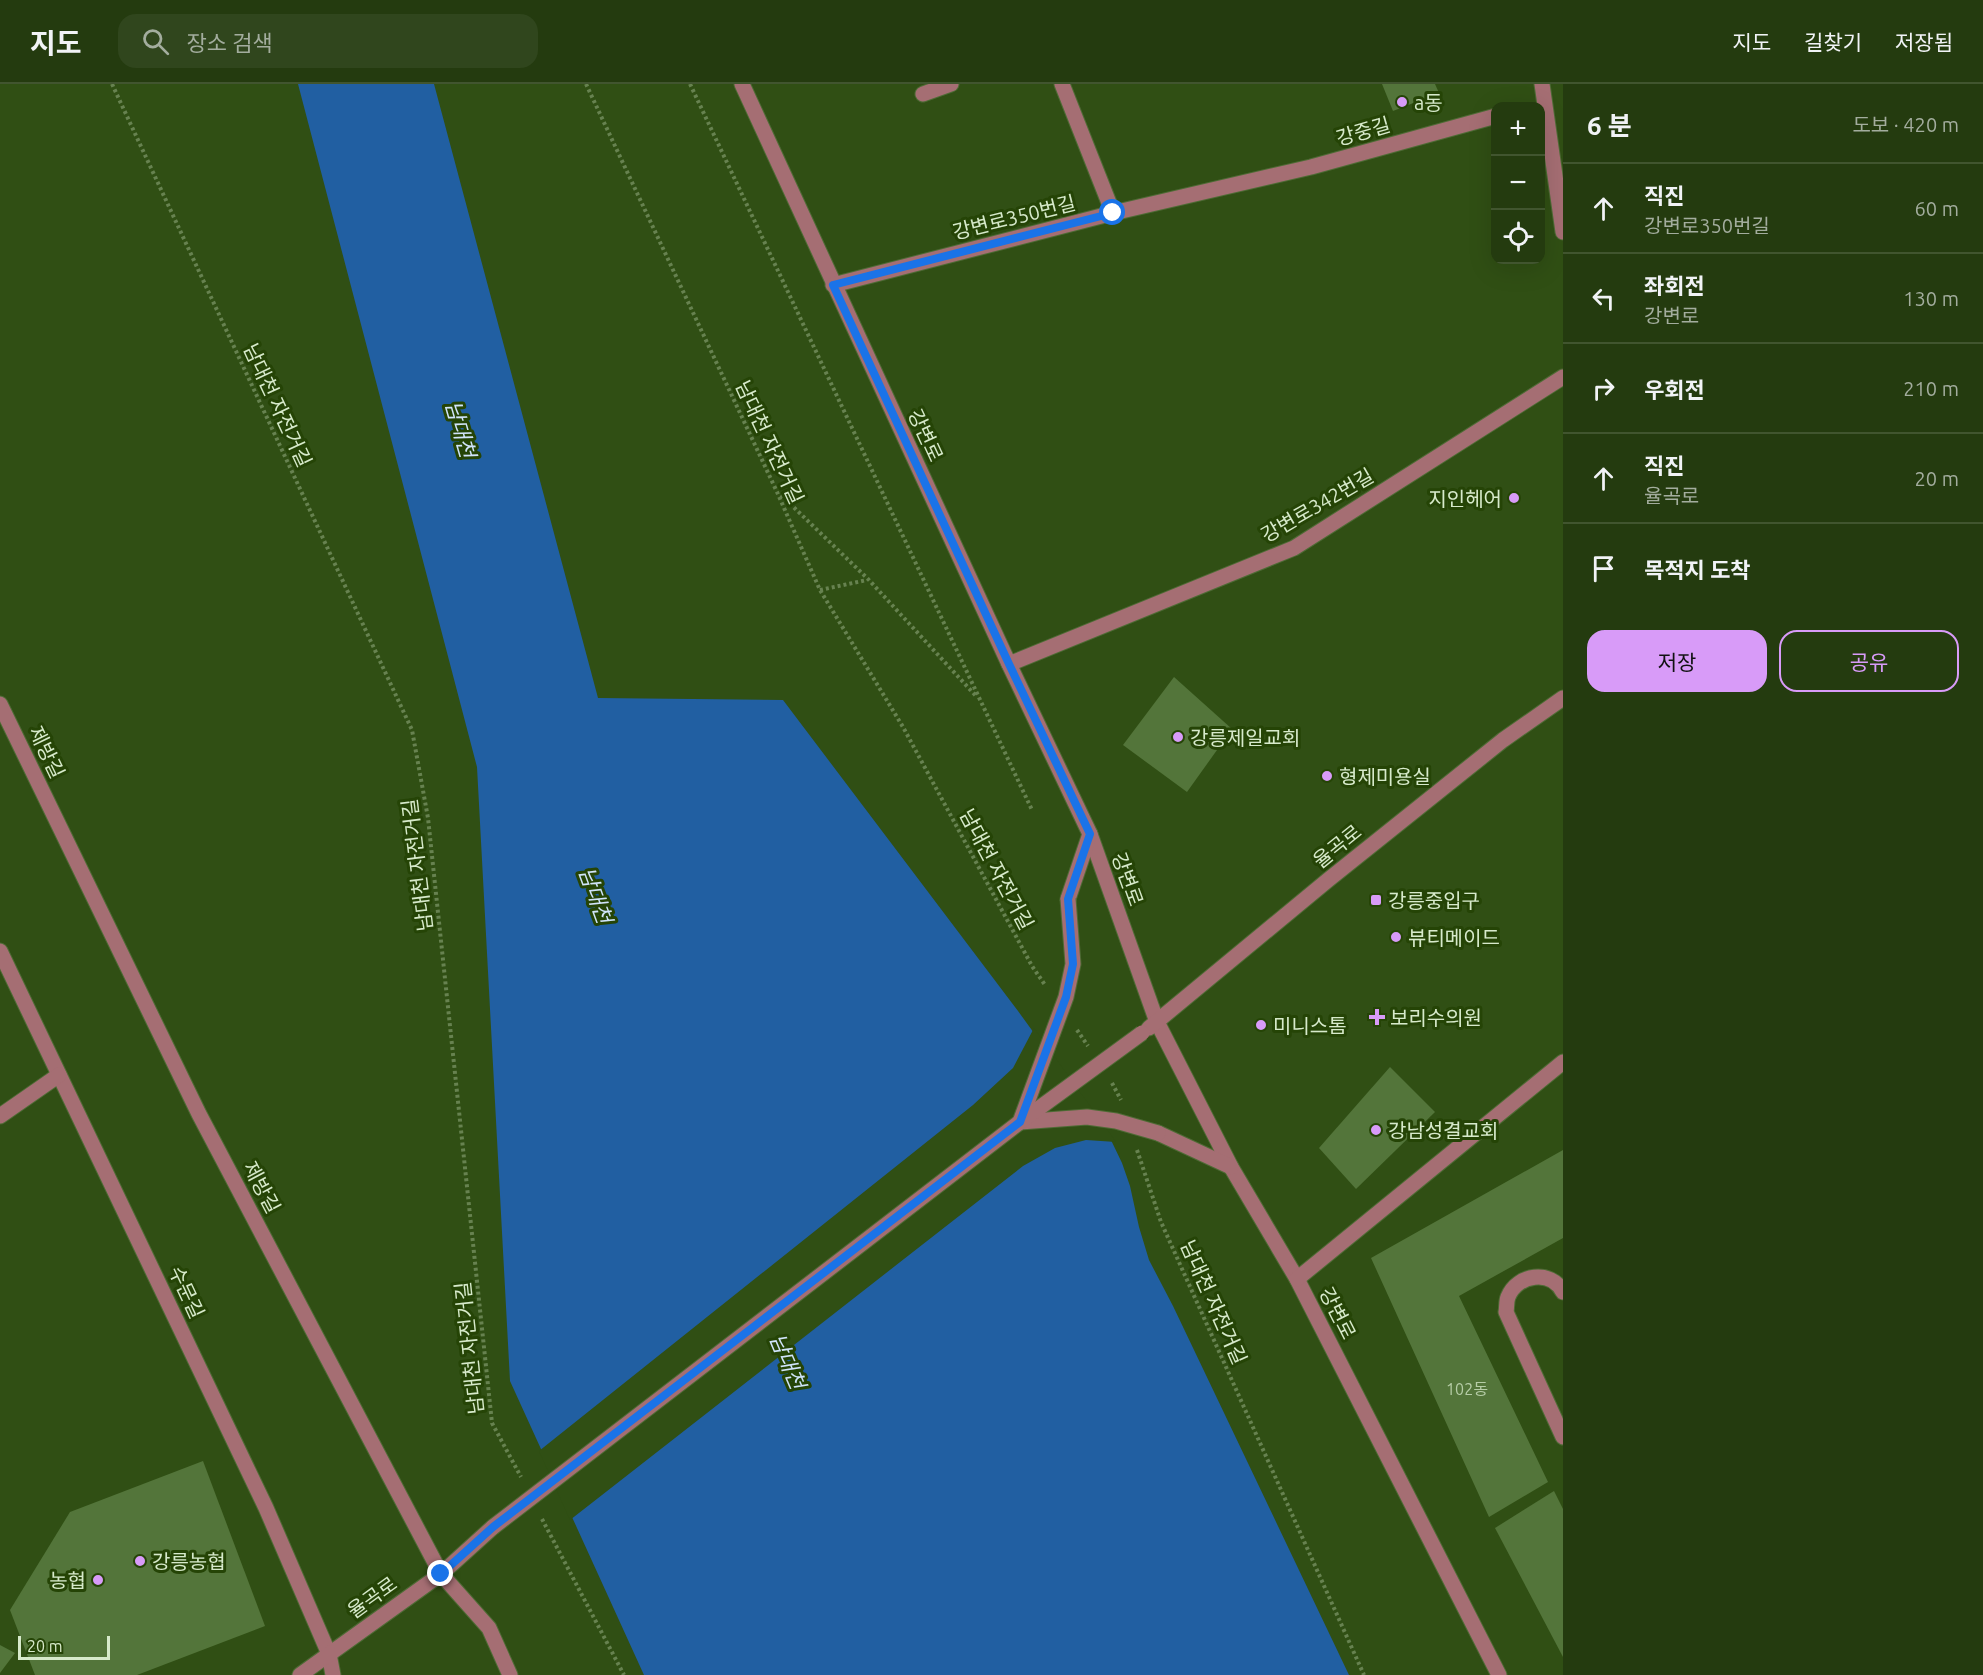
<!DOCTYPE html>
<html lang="ko">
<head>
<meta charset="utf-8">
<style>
  :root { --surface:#243b0f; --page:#30461d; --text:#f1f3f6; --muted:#a3ad9e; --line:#41552f; --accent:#d89bf8 }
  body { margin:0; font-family:Ubuntu,"Noto Sans KR",sans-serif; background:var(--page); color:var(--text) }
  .controls { position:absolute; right:18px; top:18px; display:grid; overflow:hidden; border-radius:12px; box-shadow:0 6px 24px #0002 }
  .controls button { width:54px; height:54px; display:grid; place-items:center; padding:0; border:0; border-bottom:2px solid var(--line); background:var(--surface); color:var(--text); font:30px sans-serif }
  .scale { position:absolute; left:18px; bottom:15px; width:92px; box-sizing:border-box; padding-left:6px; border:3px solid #d7eacb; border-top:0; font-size:16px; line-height:21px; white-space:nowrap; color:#d7eacb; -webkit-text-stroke:4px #254406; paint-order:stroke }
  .stop { position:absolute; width:18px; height:18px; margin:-14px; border:4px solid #1a73e8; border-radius:50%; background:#fff }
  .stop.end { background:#1a73e8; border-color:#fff; box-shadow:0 2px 6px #0008 }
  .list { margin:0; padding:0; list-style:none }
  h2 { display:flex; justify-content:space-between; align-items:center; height:78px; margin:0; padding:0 24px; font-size:26px }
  h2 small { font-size:20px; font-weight:400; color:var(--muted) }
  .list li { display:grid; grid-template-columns:39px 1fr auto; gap:18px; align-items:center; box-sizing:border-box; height:90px; padding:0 24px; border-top:2px solid var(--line) }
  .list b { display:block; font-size:22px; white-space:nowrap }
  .list p { margin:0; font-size:20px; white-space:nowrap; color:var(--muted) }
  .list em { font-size:20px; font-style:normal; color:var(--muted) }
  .actions { display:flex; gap:12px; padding:18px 24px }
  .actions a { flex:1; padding:14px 0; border:2px solid var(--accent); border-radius:18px; text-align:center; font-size:21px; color:var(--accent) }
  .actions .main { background:var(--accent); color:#111 }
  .icon { flex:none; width:33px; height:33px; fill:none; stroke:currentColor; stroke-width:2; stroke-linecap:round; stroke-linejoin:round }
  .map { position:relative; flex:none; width:1563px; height:1591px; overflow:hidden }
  header { display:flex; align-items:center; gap:36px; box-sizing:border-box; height:84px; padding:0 30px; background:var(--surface); border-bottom:2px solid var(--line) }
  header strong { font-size:28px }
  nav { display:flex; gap:33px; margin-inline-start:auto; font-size:21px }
  .search { width:420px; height:54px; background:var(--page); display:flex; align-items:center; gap:15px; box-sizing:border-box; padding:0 21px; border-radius:18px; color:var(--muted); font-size:22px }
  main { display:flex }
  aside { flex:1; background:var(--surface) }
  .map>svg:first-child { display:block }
</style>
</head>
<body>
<header>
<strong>지도</strong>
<div class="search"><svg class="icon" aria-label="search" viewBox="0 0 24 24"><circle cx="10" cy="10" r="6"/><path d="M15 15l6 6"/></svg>장소 검색</div>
<nav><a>지도</a><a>길찾기</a><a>저장됨</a></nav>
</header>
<main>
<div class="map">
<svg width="1563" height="1591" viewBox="0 0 1563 1591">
  <rect width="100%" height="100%" fill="#304f14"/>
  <polygon fill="#215fa2" points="298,0 434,0 598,614 783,616 1018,927 1110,1054 1122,1079 1130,1102 1139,1143 1149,1176 1173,1222 1349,1591 644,1591 510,1297 477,683"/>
  <polygon fill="#304f14" points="1034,944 1116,1058 1086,1056 1055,1064 1023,1082 570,1436 539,1367 973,1021 1013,984"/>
  <g fill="#53753a">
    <polygon points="1382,0 1435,0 1439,9 1393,27"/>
    <polygon points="1174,593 1232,645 1187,708 1123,661"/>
    <polygon points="1390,983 1435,1028 1356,1105 1319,1064"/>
    <polygon points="1563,1066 1563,1154 1459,1212 1548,1398 1489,1433 1371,1174"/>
    <polygon points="203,1377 265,1542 137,1591 35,1591 10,1526 70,1428"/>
    <polygon points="1554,1407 1563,1425 1563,1573 1495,1444"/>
    <polygon points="0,1561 15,1569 0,1589"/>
  </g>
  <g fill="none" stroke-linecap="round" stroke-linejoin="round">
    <defs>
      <g id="minor">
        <polyline points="742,0 1009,580 1090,750 1157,938 1231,1083 1297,1195 1499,1591"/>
        <polyline points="1062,0 1113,129"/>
        <polyline points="1542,0 1563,148"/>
        <polyline points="923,10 951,0"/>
        <polyline points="833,201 1113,129 1311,83 1496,32"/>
        <polyline points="1009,580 1294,464 1563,293"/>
        <polyline points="0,620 199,1030 441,1490 489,1544 510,1591"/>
        <polyline points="1068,815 1090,750"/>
        <polyline points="0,867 266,1424 329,1570 333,1591"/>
        <polyline points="1149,944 1328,796 1503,656 1563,614"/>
        <polyline points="0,1032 59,991"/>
        <polyline points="1158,1049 1231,1083"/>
        <polyline points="1297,1195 1563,978"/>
        <path d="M1563,1208C1551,1185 1517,1190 1508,1213C1506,1218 1507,1224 1506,1228L1563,1353"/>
        <polyline points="300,1591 441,1490 493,1443"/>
      </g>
    </defs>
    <use href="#minor" stroke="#4e6b35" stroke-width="17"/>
    <g stroke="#678250" stroke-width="4" stroke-dasharray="3 3" stroke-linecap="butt">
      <polyline points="112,0 412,646 428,734 492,1339 521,1393"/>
      <polyline points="586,0 777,408 820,506 903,643 1032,882 1045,901"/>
      <polyline points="690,0 1032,726"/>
      <polyline points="781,411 868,495 976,612"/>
      <polyline points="820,506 867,496"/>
      <polyline points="1077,946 1088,962"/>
      <polyline points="1112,999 1121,1016"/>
      <polyline points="1137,1066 1161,1138 1364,1591"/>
      <polyline points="542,1435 624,1591"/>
    </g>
    <use href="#minor" stroke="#a56e73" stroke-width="15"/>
    <defs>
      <g id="minor-bridge">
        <polyline points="1068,815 1073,880 1066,913 1020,1038 1087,1033 1116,1037 1158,1049"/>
        <polyline points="493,1443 1020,1038 1142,949"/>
      </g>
    </defs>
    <use href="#minor-bridge" stroke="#4e6b35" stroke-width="17" stroke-linecap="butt"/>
    <use href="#minor-bridge" stroke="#a56e73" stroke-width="15"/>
  </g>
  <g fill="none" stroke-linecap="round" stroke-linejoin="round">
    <polyline stroke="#1a73e8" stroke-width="8" points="441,1490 493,1443 1020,1038 1066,913 1073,880 1068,815 1090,750 1009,580 833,201 1113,129"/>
  </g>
  <g fill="#d89bf8" stroke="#254406" stroke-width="2">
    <circle cx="1402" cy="18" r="6"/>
    <circle cx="1514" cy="414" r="6"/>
    <circle cx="1178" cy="653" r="6"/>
    <circle cx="1327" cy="692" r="6"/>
    <rect x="1370" y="810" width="12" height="12" rx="3"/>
    <circle cx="1396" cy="853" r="6"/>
    <path d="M1374 924h6v6h6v6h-6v6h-6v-6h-6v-6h6z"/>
    <circle cx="1261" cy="941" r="6"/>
    <circle cx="1376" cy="1046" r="6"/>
    <circle cx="140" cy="1477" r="6"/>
    <circle cx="98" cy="1496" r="6"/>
  </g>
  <g text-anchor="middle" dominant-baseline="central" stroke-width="6" stroke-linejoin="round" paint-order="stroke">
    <g font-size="16" fill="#b6cda7">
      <text x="1467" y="1305">102동</text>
    </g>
    <g font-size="20" fill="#d7eacb" stroke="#254406" text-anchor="start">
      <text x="1414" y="18">a동</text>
      <text x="1502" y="414" text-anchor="end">지인헤어</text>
      <text x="1190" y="653">강릉제일교회</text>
      <text x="1339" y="692">형제미용실</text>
      <text x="1388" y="816">강릉중입구</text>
      <text x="1408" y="853">뷰티메이드</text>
      <text x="1390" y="933">보리수의원</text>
      <text x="1273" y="941">미니스톰</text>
      <text x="1388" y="1046">강남성결교회</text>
      <text x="152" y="1477">강릉농협</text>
      <text x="86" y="1496" text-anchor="end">농협</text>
    </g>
    <g font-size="20" fill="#d7eacb" stroke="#254406">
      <text transform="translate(1363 47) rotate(-16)">강중길</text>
      <text transform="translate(1014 133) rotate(-14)">강변로350번길</text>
      <text transform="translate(278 321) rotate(65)">남대천 자전거길</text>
      <text transform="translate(926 351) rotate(65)">강변로</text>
      <text transform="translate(770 358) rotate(65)">남대천 자전거길</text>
      <text transform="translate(1317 421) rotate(-30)">강변로342번길</text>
      <text transform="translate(47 668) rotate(64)">제방길</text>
      <text transform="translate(1337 762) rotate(-39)">율곡로</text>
      <text transform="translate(417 781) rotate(-97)">남대천 자전거길</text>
      <text transform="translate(997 785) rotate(62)">남대천 자전거길</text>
      <text transform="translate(1128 795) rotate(70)">강변로</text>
      <text transform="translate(262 1103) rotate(62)">제방길</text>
      <text transform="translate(187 1208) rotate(65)">수문길</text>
      <text transform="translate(1214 1218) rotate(66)">남대천 자전거길</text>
      <text transform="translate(1338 1229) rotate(63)">강변로</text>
      <text transform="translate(469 1264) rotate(-96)">남대천 자전거길</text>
      <text transform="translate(372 1513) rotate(-36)">율곡로</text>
    </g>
    <g font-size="21" font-style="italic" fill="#d1e4fb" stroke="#254406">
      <text transform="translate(461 345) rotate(74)">남대천</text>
      <text transform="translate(596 811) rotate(70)">남대천</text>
      <text transform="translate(788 1277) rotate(67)">남대천</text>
    </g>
  </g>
</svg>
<div class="controls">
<button>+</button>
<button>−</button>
<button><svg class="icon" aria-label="locate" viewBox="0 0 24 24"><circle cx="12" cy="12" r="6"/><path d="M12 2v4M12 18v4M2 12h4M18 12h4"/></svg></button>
</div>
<div class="scale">20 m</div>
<div class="stop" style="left:1113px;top:129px"></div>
<div class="stop end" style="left:441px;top:1490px"></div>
</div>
<aside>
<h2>6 분<small>도보 · 420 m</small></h2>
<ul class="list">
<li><svg class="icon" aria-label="ahead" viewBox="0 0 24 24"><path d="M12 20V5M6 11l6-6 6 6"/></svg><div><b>직진</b><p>강변로350번길</p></div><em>60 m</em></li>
<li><svg class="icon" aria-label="left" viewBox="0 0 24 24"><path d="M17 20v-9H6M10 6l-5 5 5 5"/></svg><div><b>좌회전</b><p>강변로</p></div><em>130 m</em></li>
<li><svg class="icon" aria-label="right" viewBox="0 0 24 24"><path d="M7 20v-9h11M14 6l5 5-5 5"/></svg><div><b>우회전</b></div><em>210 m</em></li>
<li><svg class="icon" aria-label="ahead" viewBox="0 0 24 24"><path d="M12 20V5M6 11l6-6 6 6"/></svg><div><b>직진</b><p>율곡로</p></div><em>20 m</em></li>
<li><svg class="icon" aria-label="arrive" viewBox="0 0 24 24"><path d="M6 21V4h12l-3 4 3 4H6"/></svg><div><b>목적지 도착</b></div></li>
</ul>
<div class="actions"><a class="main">저장</a><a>공유</a></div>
</aside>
</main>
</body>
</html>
